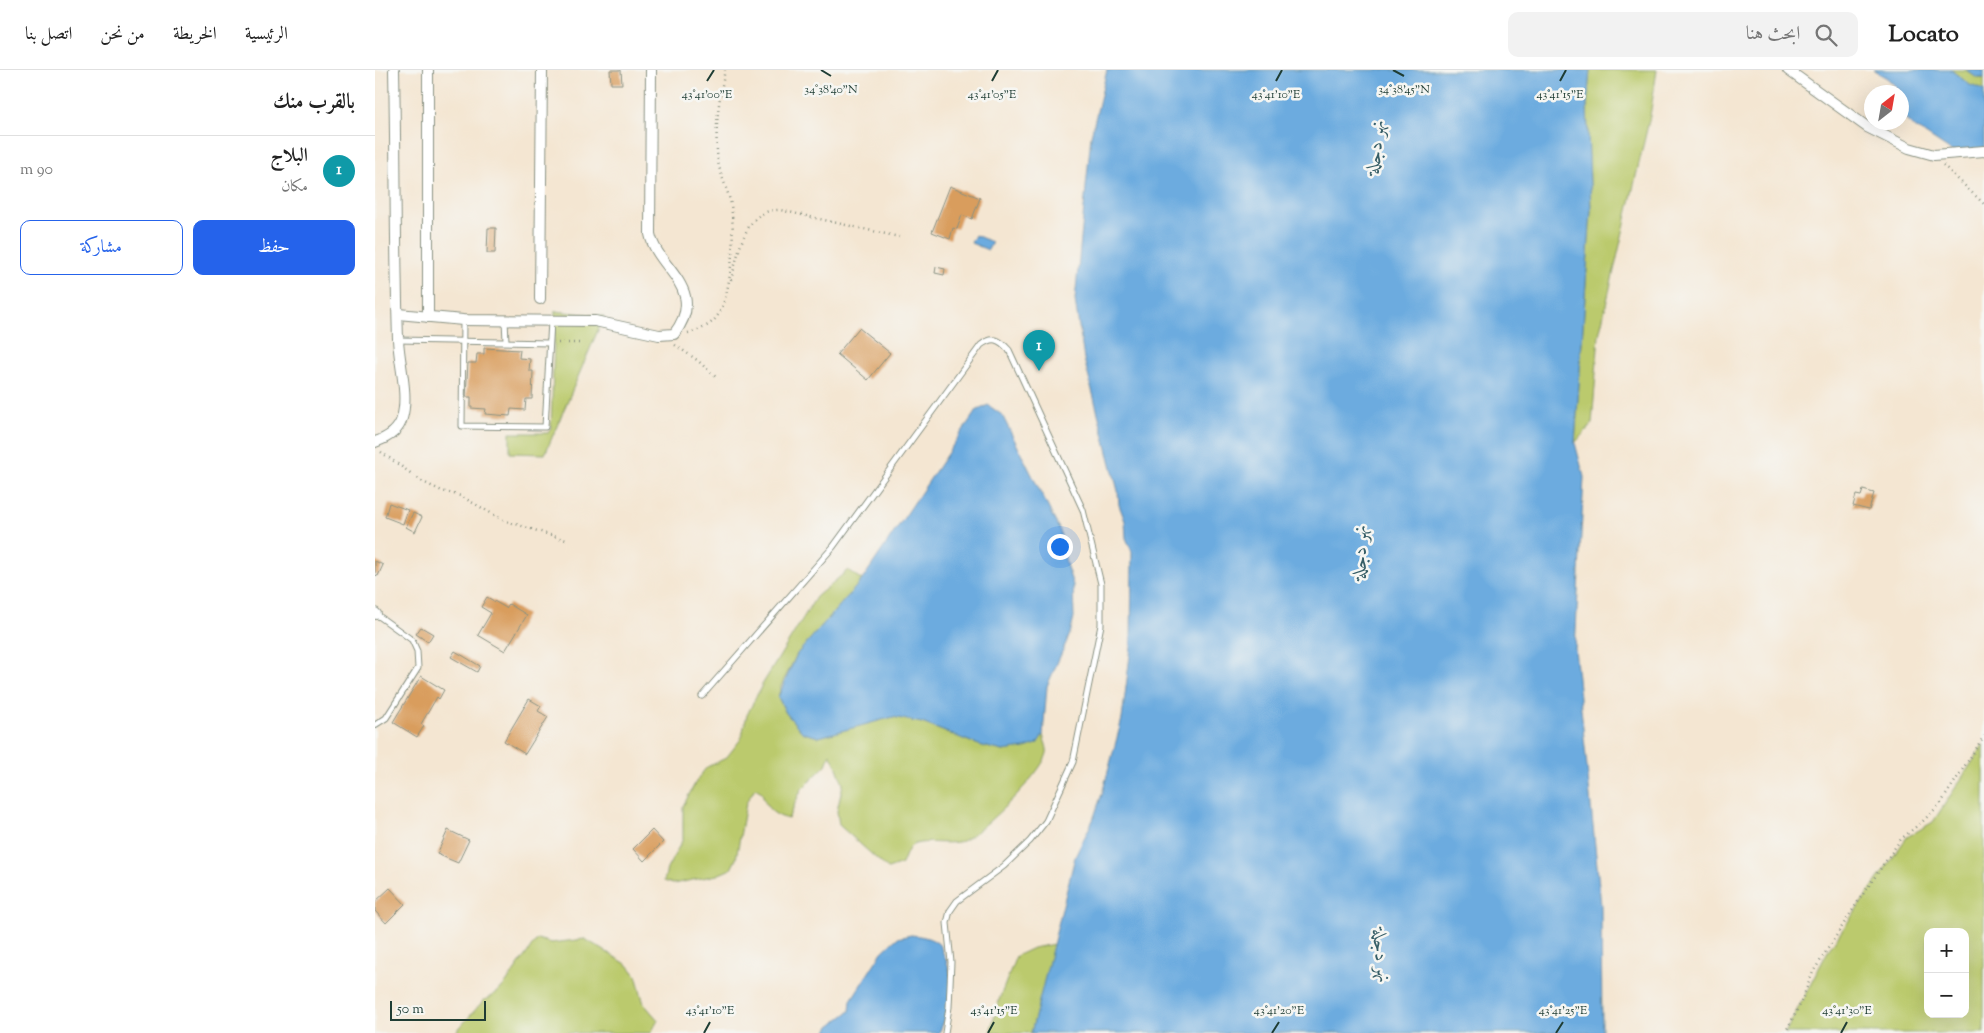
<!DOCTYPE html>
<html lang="ar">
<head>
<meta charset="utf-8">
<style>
  :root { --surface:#fff; --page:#f2f2f2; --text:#222; --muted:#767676; --line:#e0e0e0; --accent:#2563eb }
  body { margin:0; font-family:"Sorts Mill Goudy",Amiri,serif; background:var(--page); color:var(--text); direction:rtl }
  .controls { position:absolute; right:15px; bottom:15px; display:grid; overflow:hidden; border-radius:10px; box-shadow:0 5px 20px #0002 }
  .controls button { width:45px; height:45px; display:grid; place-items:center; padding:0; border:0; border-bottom:1px solid var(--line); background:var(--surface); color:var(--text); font:25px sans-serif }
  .compass { position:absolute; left:1489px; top:15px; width:45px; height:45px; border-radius:50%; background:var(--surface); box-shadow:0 5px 20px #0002; rotate:31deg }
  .scale { position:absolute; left:15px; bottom:12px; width:96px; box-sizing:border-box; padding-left:5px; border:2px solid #1f3d34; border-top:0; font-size:14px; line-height:18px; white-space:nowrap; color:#1f3d34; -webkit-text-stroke:4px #f6f6f2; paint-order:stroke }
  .you { position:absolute; left:684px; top:476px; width:18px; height:18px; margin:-12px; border:4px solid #fff; border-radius:50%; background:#1a73e8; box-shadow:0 0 0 8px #1a73e833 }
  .badge { display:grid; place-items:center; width:32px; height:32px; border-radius:50%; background:var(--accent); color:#fff; font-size:16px; font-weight:700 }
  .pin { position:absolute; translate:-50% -41px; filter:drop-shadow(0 1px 2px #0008) }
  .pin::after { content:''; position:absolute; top:26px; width:18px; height:15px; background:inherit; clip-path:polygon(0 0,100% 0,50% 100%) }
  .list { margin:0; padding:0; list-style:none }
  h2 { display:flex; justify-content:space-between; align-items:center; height:65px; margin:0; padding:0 20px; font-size:21px }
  h2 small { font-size:16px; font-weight:400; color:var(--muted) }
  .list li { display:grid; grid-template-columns:32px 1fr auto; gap:15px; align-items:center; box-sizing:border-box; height:70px; padding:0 20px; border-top:1px solid var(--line) }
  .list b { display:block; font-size:19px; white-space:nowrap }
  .list p { margin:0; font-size:16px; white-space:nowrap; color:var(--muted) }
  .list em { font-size:16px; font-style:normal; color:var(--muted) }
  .actions { display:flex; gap:10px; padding:15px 20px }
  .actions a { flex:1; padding:11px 0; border:1px solid var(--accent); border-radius:10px; text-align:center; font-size:18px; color:var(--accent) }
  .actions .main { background:var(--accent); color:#fff }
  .icon { flex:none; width:28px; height:28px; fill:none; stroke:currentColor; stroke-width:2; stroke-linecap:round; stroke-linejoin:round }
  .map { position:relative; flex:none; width:1609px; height:963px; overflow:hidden; direction:ltr }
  header { display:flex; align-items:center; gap:30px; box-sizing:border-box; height:70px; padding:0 25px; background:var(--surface); border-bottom:1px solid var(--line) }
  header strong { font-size:24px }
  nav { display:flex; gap:28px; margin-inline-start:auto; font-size:18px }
  .search { width:350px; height:45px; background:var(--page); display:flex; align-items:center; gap:12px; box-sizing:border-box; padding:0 18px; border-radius:10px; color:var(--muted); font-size:19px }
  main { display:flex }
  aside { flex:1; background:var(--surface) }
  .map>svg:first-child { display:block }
</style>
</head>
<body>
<header>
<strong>Locato</strong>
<div class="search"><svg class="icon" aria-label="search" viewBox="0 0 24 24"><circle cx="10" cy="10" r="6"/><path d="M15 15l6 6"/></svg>ابحث هنا</div>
<nav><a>الرئيسية</a><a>الخريطة</a><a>من نحن</a><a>اتصل بنا</a></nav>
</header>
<main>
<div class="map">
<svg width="1609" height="963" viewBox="0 0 1609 963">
  <rect width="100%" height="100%" fill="#f6f6f2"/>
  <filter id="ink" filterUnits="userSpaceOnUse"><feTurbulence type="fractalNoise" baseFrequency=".02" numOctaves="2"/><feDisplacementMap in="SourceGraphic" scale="10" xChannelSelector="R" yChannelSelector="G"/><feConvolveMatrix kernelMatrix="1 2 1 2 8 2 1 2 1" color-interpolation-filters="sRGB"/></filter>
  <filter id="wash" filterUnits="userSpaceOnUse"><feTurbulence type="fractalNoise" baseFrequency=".0096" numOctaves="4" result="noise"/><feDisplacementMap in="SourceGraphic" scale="20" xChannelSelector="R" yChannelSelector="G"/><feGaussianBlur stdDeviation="1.12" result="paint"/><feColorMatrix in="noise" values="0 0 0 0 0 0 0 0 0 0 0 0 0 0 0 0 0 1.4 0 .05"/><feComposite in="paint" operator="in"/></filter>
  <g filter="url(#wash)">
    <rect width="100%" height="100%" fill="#f4e6d2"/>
    <g fill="#bbca6d" stroke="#6d8450" fill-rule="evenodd">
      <polygon points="1215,0 1282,0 1275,46 1224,265 1217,354 1200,373 1216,140 1212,36"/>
      <polygon points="1576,0 1591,0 1602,8 1609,8 1609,20 1595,15"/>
      <polygon points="180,241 229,246 170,384 135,383 135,363 173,363 176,358"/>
      <path d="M473,500L487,510L422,584L406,616L403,627L411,643L428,663L444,667L518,647L547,653L604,675L628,681L661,674L668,665C669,670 673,678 672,683C668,703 605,764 587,771C573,776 544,768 535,777C532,781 529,789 527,794L513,799L464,755L462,741L468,714L461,695L455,684L451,695L426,720L413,749C398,745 390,738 387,722L380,718L371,733L361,789L356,799L342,805L298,814L289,811L292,799L308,769V736L323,708L332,697L351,688L366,669L372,645L387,615L441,527Z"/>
      <path d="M1609,674V963H1410L1454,879L1532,767L1558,752ZM1553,862H1590V944H1553Z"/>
      <polygon points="162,869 176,873 210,869 253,895 261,905 269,934 283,950 276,963 80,963 108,931 123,922 131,913"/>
      <polygon points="679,874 656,963 615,963 624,930 641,886 658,878"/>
    </g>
    <g fill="#6cabdf" stroke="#46748a">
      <polygon points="732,0 1215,0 1212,36 1216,140 1200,373 1209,407 1200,579 1226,835 1227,963 656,963 700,787 718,750 727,724 747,649 756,577 757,482 751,468 750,451 744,435 743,421 709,289 700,230 716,66"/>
      <polygon points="1498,0 1576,0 1595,15 1609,20 1609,85 1579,83 1535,54 1528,46 1526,22 1512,8"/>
      <polygon points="1591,0 1609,0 1609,8 1602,8"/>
      <polygon points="600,165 617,172 613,180 596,173"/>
      <polygon points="613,335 627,345 685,461 691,494 698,515 699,547 695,564 672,616 668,665 662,674 650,678 628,681 604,675 547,653 518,647 444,667 428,663 411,643 403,627 422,584 487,510 601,341"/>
      <path d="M536,865C545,866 554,867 561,872C566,875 567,881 569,885C582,912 576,937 564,963H451L455,956L475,941L476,930L507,882L522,868Z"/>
    </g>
    <g id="blocks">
      <g fill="#d99d5d">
        <polygon points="235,0 246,0 247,14 236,14"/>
        <polygon points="575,116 605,128 597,149 587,145 582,159 578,158 575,169 557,162"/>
        <polygon points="113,158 121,158 120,183 112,183"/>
        <polygon points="561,197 570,199 569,205 560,203"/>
        <polygon points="484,258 515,283 493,310 462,284"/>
        <polygon points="109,278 145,280 144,288 155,289 154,301 158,301 157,329 151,329 150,340 136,339 135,346 110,344 111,339 96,338 96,327 91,327 93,293 101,293 102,284 109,284"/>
        <polygon points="1488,420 1499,423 1494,440 1478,436 1481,425 1486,426"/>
        <polygon points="14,433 33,440 28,454 10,447"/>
        <polygon points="38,443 47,447 40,462 31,457"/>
        <polygon points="0,491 8,495 3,506 0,505"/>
        <polygon points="112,527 131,538 134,534 152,545 130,581 103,565 116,543 106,537"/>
        <polygon points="46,557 58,564 53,572 41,564"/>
        <polygon points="80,581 105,596 102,602 76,587"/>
        <polygon points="46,606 69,620 64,629 62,627 46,654 49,656 42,667 18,652"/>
        <polygon points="154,629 166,636 163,641 173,647 150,684 129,671"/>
        <polygon points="73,760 94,770 83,793 62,784"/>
        <polygon points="277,760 288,772 269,791 258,779"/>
        <polygon points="15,818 30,834 11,853 0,841 0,832"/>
      </g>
    </g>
  </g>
  <g filter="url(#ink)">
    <use href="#blocks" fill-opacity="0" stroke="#8a9283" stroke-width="1"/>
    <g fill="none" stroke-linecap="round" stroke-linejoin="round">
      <defs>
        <g id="service">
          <polyline points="88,250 87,356 170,357 176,251"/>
          <polyline points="130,250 131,271"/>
          <polyline points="23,270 174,273"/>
          <path d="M327,626L458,477L606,275C618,266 624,269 634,280L708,440L726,514V555L698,692L671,751L655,771L629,796L582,831L575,841L572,853L576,892L574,937L570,963"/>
          <polyline points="0,655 11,648 43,598 42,581 37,570 1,544"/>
        </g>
        <g id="minor">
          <polyline points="1413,0 1492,57 1534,78 1559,85 1609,81"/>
          <polyline points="165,229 167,0"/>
          <path d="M23,244L88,250L220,251L284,265L299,264C334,219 282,199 275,164L276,0"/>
          <polyline points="53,247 53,0"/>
          <path d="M0,372C12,368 24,361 27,348C34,324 24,294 23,269C20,179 21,90 19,0"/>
          <polyline points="0,543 1,544"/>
        </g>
      </defs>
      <use href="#service" stroke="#8a9283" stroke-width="7"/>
      <use href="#minor" stroke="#8a9283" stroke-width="12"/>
      <g stroke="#8a9283" stroke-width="2.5" stroke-dasharray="1 4" stroke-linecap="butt">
        <polyline points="1568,95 1609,134"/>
        <path d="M356,210C364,183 369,138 405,140L524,167"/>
        <path d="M313,263C321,261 330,258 337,252C358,235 360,161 356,135C353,120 345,105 343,91C339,60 344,30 350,0"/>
        <polyline points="183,273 204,273"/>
        <polyline points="300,275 322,290 342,308"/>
        <polyline points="6,382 48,412 67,421 86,426 128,450 194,471"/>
        <polyline points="1410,963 1424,937 1438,902 1486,827 1526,769 1548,751 1566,733 1609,666"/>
      </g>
      <use href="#service" stroke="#fff" stroke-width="5"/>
      <use href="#minor" stroke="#fff" stroke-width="10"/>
    </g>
  </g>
  <path fill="none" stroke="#1f3d34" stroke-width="2" d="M446,0L456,6M1018,0L1029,6M332,11L339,0M617,11L623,0M901,11L907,0M1185,11L1191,0M329,963L335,952M613,963L619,952M897,963L904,952M1181,963L1188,952M1466,963L1472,952"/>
  <g text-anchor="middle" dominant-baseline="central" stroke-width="5" stroke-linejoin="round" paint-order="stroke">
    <g font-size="20" font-style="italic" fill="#365e67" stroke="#f6f6f2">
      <text transform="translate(1002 77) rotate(-85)">نهر دجلة</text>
      <text transform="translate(986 482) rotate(-90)">نهر دجلة</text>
      <text transform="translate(1005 886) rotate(83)">نهر دجلة</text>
    </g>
  </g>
  <g font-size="12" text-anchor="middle" fill="#1f3d34" stroke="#f6f6f2" stroke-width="5" stroke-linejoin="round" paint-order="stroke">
    <text x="456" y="23">34°38'40"N</text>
    <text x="1029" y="23">34°38'45"N</text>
    <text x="332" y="28">43°41'00"E</text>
    <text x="617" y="28">43°41'05"E</text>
    <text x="901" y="28">43°41'10"E</text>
    <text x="1185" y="28">43°41'15"E</text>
    <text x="335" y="944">43°41'10"E</text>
    <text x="619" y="944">43°41'15"E</text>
    <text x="904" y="944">43°41'20"E</text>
    <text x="1188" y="944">43°41'25"E</text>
    <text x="1472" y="944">43°41'30"E</text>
  </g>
</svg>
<div class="controls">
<button>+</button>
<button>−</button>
</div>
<svg class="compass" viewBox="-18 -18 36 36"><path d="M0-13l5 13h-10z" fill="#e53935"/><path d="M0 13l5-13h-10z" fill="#767676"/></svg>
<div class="scale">50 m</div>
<div class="you"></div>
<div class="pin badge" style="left:664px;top:301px;background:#0f9aa8">1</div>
</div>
<aside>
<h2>بالقرب منك<small></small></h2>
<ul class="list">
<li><span class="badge" style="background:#0f9aa8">1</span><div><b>البلاج</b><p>مكان</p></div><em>90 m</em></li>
</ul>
<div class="actions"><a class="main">حفظ</a><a>مشاركة</a></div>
</aside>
</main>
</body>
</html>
